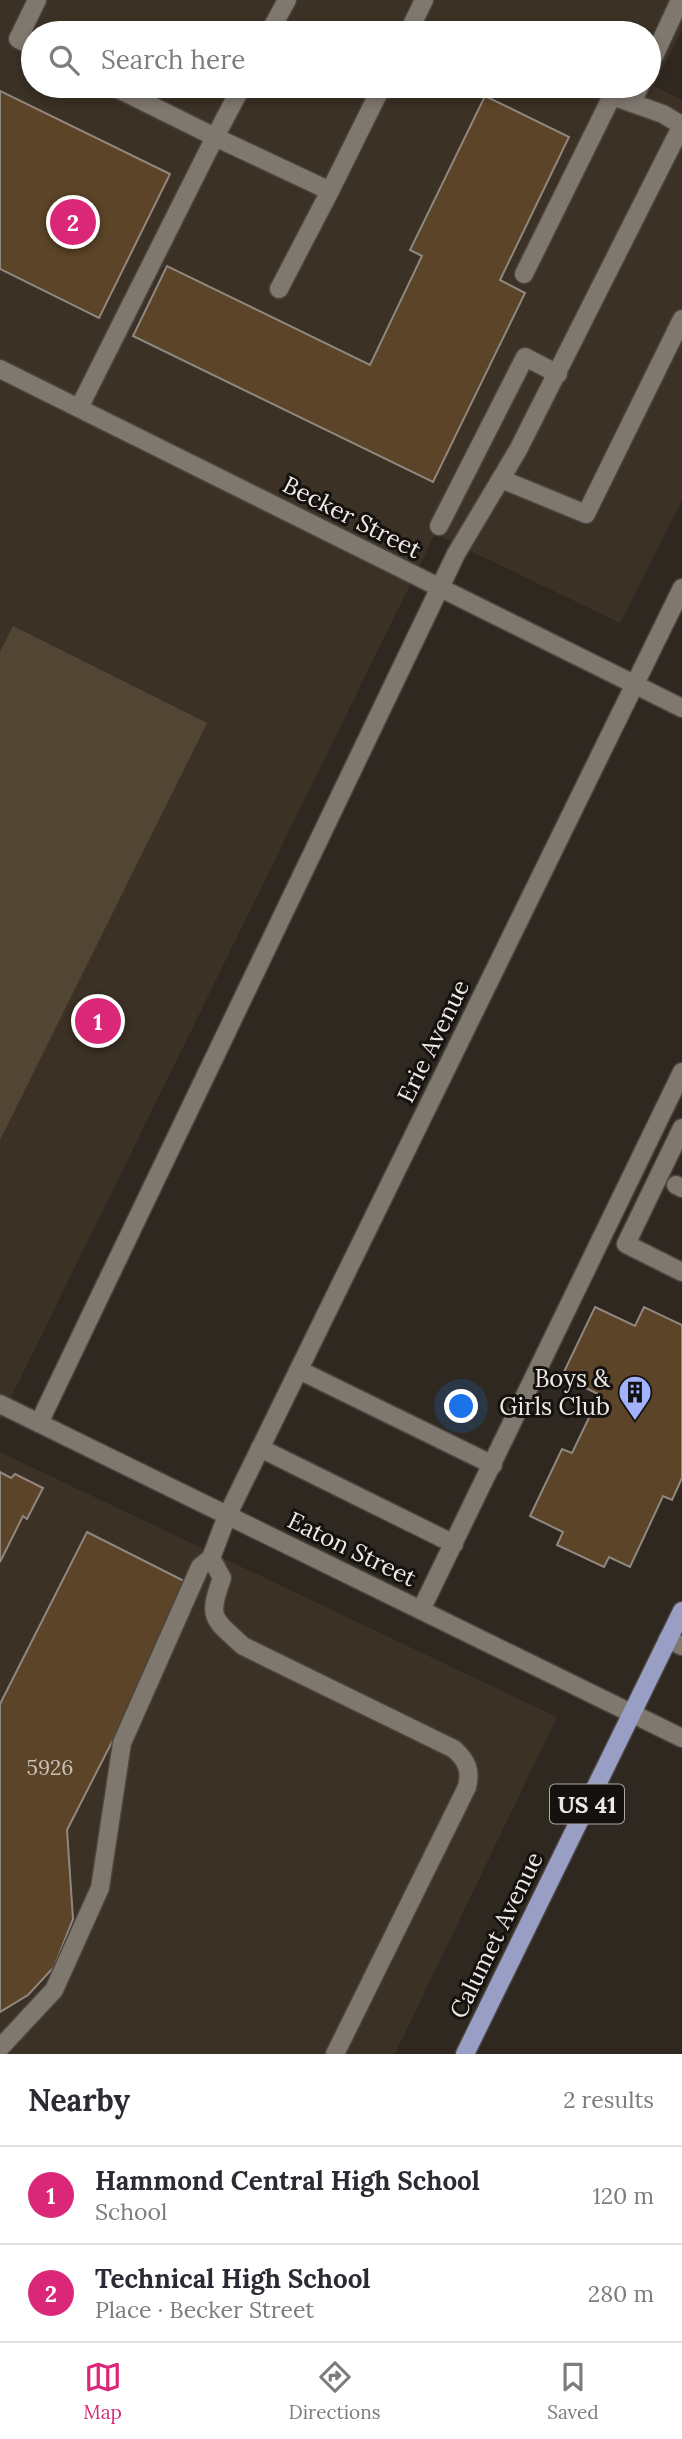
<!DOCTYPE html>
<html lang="en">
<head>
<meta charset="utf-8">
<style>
  :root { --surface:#fff; --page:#f2f2f3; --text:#2b2b33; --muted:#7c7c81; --line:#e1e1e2; --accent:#db2777 }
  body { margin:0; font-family:Lora,serif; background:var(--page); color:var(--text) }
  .you { position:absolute; left:462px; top:1407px; width:24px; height:24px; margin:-18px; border:5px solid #fff; border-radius:50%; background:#1a73e8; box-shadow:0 0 0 10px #1a73e833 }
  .badge { display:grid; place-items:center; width:46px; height:46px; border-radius:50%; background:var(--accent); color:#fff; font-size:23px; font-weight:700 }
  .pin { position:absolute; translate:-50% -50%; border:4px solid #fff; box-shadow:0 2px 7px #0006 }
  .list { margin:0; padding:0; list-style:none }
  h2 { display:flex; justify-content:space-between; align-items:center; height:91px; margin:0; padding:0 28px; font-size:30px }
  h2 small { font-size:23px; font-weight:400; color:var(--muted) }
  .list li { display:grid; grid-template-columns:46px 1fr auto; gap:21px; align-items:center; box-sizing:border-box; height:98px; padding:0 28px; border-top:2px solid var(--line) }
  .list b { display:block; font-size:26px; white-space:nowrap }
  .list p { margin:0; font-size:23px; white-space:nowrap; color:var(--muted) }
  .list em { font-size:23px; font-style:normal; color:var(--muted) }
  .icon { flex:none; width:38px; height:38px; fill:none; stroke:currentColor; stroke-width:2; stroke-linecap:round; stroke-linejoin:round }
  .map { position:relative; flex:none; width:682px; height:2054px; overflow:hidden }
  .search { position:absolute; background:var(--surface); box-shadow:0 4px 10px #0003; left:21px; right:21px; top:21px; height:77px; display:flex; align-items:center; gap:18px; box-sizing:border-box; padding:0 24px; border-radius:38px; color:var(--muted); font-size:26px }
  .sheet { height:287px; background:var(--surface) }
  nav { display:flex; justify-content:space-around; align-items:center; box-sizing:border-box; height:98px; border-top:2px solid var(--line); background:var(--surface); font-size:19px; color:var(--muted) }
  nav a { display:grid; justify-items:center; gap:4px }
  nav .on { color:var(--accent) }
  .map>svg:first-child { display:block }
</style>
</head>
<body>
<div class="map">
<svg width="682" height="2054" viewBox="0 0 682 2054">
  <rect width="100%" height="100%" fill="#2e2820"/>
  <g fill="#3b3125" fill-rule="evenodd">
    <path d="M0,0H682V30L654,86L682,100V500L620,623L435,534L0,1420ZM33,33H649V86H33Z"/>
    <polygon points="0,1452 557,1717 395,2054 0,2054"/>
  </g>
  <polygon fill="#534534" points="13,626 207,723 0,1140 0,652"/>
  <g fill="#5b4427" stroke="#908880" stroke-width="2">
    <polygon points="0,91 170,174 99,318 0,269"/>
    <polygon points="485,96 569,137 500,280 525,293 433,482 133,336 167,266 370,365 422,256 410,250"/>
    <polygon points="595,1307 635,1326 644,1307 682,1325 682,1478 672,1500 663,1496 630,1567 609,1557 604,1567 557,1545 563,1532 530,1516 562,1449 572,1453 600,1395 562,1376"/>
    <polygon points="0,1472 11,1478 15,1474 43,1488 27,1519 23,1516 0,1562"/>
    <polygon points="87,1532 192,1585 67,1830 73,1919 54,1967 28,1995 0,2012 0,1704"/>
  </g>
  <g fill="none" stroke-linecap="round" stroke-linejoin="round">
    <defs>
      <g id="minor">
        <polyline points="269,33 287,0"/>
        <polyline points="408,33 424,0"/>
        <polyline points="33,46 18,39 37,0"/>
        <polyline points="649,67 680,0"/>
        <polyline points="242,86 215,137 330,191 382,86"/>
        <polyline points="632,102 640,86"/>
        <polyline points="524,274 612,96 663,114 681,125"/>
        <polyline points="279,289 330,191"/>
        <polyline points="0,369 682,708"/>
        <polyline points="79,408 215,137 112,86"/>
        <polyline points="501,479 586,514 682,319"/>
        <polyline points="439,526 525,357 558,374"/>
        <polyline points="682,1128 626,1244 682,1272"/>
        <polyline points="676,1185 682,1188"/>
        <polyline points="299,1370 493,1465"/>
        <polyline points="0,1404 682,1738"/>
        <polyline points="39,1423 456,554 518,450 682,125"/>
        <polyline points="260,1448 454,1544"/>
        <path d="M211,1558L222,1578C207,1619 213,1618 243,1646L454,1749C467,1761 471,1770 467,1787L335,2054"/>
        <polyline points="421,1610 682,1072"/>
        <polyline points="668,1639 682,1646"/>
        <polyline points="0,2048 54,1990 100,1888 122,1743 200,1567 211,1558 227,1516 682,588"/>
      </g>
      <polyline id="major" points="465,2054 682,1611"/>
    </defs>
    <use href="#minor" stroke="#4a443f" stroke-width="21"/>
    <use href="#major" stroke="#4a443f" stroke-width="21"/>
    <use href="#minor" stroke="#7f786f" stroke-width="18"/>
    <use href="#major" stroke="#999fc4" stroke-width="18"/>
  </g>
  <defs>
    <symbol id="building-pin" viewBox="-11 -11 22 30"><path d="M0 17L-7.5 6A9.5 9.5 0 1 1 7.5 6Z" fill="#a3b2fd" stroke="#14110e"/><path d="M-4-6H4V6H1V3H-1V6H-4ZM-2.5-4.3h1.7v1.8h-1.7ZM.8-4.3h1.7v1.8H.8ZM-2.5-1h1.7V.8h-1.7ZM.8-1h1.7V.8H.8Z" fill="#111"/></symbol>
  </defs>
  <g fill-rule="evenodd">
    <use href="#building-pin" x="616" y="1373" width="38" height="52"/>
  </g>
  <g text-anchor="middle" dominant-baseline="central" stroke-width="6" stroke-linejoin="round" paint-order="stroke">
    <g font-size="21" fill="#c9c0b6">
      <text x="50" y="1767">5926</text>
    </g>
    <rect fill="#14110e" stroke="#ada8a4" stroke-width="2" x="550" y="1784.5" width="74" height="39" rx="5"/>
    <g font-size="23" font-weight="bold" fill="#eee9e5">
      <text x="587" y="1804">US 41</text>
    </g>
    <g font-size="24" fill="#eee9e5" stroke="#14110e">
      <text transform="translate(352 517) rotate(27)">Becker Street</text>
      <text transform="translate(433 1041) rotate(-64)">Erie Avenue</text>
      <text transform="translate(352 1549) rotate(26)">Eaton Street</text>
      <text transform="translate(496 1935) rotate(-64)">Calumet Avenue</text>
    </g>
    <g font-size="24" fill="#eee9e5" stroke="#14110e" text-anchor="end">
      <text x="610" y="1378">Boys &amp;<tspan x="610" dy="28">Girls Club</tspan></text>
    </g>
  </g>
</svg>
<div class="you"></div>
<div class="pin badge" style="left:98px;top:1021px">1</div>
<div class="pin badge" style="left:73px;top:222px">2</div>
<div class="search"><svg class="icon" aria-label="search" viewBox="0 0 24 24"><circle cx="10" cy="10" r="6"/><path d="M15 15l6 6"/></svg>Search here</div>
</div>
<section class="sheet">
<h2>Nearby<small>2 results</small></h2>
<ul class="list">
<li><span class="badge">1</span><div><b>Hammond Central High School</b><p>School</p></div><em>120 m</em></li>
<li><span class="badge">2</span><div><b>Technical High School</b><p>Place · Becker Street</p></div><em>280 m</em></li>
</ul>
</section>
<nav>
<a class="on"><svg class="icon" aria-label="map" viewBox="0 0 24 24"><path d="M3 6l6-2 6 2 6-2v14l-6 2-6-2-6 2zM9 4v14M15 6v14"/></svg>Map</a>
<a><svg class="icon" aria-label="directions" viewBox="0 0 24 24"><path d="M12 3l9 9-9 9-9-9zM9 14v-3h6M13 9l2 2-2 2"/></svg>Directions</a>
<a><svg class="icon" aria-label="saved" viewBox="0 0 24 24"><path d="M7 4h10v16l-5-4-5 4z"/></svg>Saved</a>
</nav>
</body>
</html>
